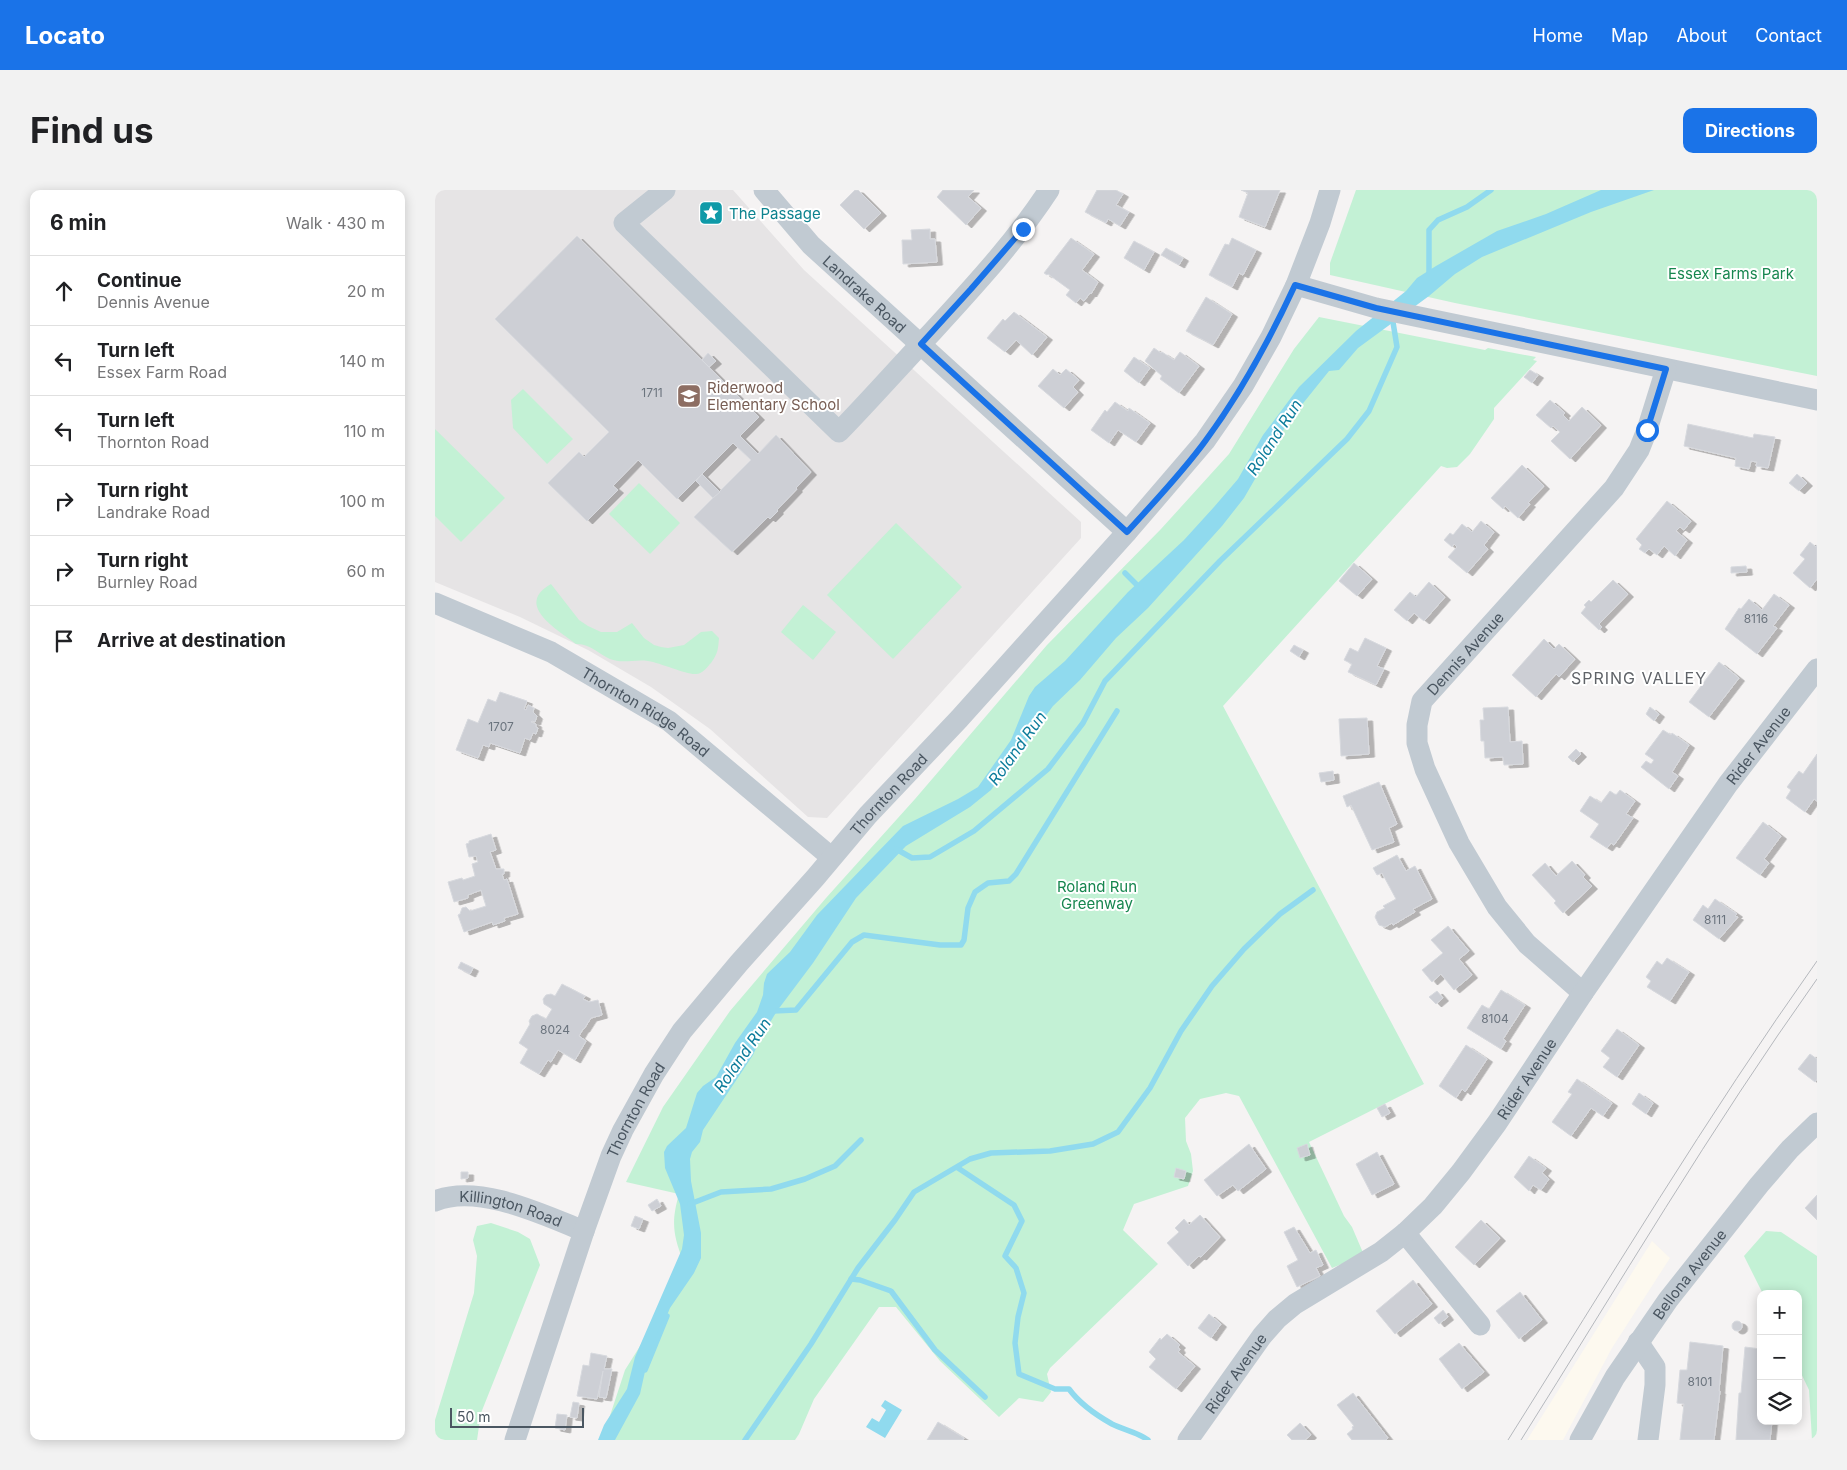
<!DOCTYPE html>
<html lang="en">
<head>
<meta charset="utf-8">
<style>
  :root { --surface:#fff; --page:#f2f2f2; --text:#202124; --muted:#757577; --line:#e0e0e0; --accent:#1a73e8 }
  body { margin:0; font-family:Inter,sans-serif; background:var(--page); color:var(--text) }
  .controls { position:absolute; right:15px; bottom:15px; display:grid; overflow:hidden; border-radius:10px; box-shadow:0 2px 12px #0003 }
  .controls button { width:45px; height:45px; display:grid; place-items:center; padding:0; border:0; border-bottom:1px solid var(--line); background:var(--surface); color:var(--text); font:25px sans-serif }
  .scale { position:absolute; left:15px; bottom:12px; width:134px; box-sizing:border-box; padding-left:5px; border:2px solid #4a5661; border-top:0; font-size:14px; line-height:18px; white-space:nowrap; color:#4a5661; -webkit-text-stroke:4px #fff; paint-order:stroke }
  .stop { position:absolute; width:15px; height:15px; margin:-11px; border:4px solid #1a73e8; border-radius:50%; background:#fff }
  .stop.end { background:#1a73e8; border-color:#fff; box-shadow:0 1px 5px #0008 }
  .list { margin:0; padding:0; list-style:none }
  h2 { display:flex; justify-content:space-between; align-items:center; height:65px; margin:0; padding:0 20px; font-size:21px }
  h2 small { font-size:16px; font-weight:400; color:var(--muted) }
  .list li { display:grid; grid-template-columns:32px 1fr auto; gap:15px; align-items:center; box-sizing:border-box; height:70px; padding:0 20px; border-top:1px solid var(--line) }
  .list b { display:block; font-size:19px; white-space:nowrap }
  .list p { margin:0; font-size:16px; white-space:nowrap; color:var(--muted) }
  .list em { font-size:16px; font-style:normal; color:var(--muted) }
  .icon { flex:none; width:28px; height:28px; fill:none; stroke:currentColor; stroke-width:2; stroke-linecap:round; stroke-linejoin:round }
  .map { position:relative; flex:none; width:1382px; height:1250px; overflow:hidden; border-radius:10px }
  header { display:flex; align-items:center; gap:30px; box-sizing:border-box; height:70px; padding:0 25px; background:var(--accent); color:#fff }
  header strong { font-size:24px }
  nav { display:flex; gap:28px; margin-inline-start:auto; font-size:18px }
  .intro { display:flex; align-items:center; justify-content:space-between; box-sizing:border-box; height:120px; padding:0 30px }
  h1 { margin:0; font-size:35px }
  .button { padding:12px 22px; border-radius:10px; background:var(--accent); color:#fff; font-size:18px; font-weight:700 }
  main { display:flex; gap:30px; padding:0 30px }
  aside { flex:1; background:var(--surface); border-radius:10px; box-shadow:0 2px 12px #0003 }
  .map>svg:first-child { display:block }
</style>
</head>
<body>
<header>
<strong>Locato</strong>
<nav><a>Home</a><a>Map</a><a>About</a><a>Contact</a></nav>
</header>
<div class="intro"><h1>Find us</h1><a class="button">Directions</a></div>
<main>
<aside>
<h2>6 min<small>Walk · 430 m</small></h2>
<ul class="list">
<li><svg class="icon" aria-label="ahead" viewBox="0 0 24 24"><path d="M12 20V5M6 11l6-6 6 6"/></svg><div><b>Continue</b><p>Dennis Avenue</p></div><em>20 m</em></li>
<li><svg class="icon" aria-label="left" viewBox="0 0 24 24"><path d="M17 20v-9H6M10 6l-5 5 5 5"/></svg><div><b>Turn left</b><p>Essex Farm Road</p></div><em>140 m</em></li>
<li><svg class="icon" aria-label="left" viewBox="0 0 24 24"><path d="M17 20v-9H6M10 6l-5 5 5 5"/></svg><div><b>Turn left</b><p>Thornton Road</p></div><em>110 m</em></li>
<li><svg class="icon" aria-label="right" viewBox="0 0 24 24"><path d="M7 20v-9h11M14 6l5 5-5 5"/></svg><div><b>Turn right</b><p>Landrake Road</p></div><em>100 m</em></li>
<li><svg class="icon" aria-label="right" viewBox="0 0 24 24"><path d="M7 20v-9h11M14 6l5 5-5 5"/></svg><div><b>Turn right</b><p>Burnley Road</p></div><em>60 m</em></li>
<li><svg class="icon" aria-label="arrive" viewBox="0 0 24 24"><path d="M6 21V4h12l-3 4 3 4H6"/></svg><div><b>Arrive at destination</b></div></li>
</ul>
</aside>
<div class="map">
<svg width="1382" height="1250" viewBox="0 0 1382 1250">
  <defs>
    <filter id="shadow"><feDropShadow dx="5.5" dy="3" stdDeviation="0" flood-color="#0004"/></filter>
  </defs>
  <rect width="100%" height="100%" fill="#f5f3f3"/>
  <polygon fill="#fdf9ef" points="1217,1051 1235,1068 1177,1158 1128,1250 1092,1250"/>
  <polygon fill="#e6e4e5" points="0,0 298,0 369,80 646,332 646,348 392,628 373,627 275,539 216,497 153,460 85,427 0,392"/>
  <g fill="#c3f1d5">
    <polygon points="921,0 1382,0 1382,186 1020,113 895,85 895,73"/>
    <path d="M884,127L1050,160L1053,158L1101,167L1098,170L1102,171L1059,218V229L1035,264L1022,277L1012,278L1006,276L788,516L989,894L874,952L909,1026L917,1037L929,1065L897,1078L804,906L791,903L765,909L750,928L751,951L756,964L758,981L753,996L699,1014L688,1040L723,1074L615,1178L612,1184L616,1202L608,1212L584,1208L564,1227L505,1171L461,1117H444L379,1209L364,1244L360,1250H167L190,1180L212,1145L248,1071C238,1044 236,1032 244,1004L191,992L228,917L295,821L391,708L480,609L612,455L726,339L794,264L859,159Z"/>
    <polygon points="88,199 138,249 112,274 78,238 76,210"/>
    <polygon points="0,239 70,308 26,352 0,326"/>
    <polygon points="204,293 245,333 215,364 174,324"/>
    <polygon points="461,333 527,397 458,469 392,405"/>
    <path d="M116,394L144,430L153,436L166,442H182L197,433L209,448L219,455L226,457L233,458L249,455L266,442L277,441L284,448C283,460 283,463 276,473C272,477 268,484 261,484C252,485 226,473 213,471C200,469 187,474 175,469C164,464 154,453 141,454C122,439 79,415 116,394Z"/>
    <polygon points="368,415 401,442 378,470 346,442"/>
    <polygon points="56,1033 83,1042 95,1049 105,1075 46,1223 42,1250 0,1250 0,1230 39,1103 42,1066 38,1050 42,1036"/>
    <polygon points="1331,1041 1346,1042 1382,1066 1382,1250 1377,1250 1374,1200 1363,1177 1363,1104 1328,1104 1309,1066"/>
  </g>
  <g fill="#90daee">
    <polygon points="1166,0 1219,0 1156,22 1047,67 1020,84 994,106 923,158 904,180 894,181 853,232 809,308 787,336 713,418 681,448 645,490 618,516 556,600 535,617 471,656 421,708 378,773 342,821 326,847 318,865 268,940 265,952 257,962 255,969 256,991 266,1043 266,1068 259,1083 235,1118 211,1177 205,1204 180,1250 163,1250 169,1235 192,1199 200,1167 247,1059 249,1045 245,1014 230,978 229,962 232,956 251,938 262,903 268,896 281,887 300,853 322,822 328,805 329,793 332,784 355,762 382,725 468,636 523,609 543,597 576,550 594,506 600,497 630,471 693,402 749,350 779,317 803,289 828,245 864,197 921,141 971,101 982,88 1001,76 1062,41 1111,24"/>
    <polygon points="450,1210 467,1220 450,1248 431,1237 437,1228 444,1232 451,1220 446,1216"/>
  </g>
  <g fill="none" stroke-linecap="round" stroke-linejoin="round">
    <g stroke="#90daee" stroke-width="5.5">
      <polyline points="994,88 994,40 1003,30 1032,17 1056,0"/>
      <polyline points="690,383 706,399"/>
      <polyline points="461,659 477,668 495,667 539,641 613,579 648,533 670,491 785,371 912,249 934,221 962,157 957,126"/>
      <polyline points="338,821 361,820 417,752 429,745 505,755 526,755 529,750 533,718 540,702 553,693 574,691 581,684 682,521"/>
      <path d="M523,978L579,1015L587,1031L570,1066L581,1078L589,1103L583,1127L580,1153L584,1184L620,1199H634C645,1214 661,1225 677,1234C689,1240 702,1242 713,1250"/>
      <polyline points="255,1014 286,1002 336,999 370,989 400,976 426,950"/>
      <polyline points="416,1089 425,1090 456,1101 500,1160 550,1207"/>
      <polyline points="210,1180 232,1126"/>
      <polyline points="310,1250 376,1154 423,1078 460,1030 479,1002 535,969 556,963 615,961 658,954 683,942 715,898 746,841 777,796 809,759 845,724 878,700"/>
    </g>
  </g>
  <g fill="#cdcfd5" stroke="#d7d9de" filter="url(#shadow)">
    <polygon points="420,0 423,0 446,23 429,39 405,15"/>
    <polygon points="508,0 539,0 533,7 546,18 531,35 502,7"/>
    <polygon points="662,0 681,0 688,4 681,15 694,22 685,36 673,29 671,33 650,22"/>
    <polygon points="806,0 845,0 830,37 804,27 813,3"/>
    <polygon points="495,39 495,49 500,49 502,72 468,74 467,50 477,50 476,40"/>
    <polygon points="142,46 324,227 305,246 323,264 341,245 376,282 361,298 362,299 342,320 343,321 335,329 333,327 297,362 259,327 316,270 298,253 242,309 203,270 178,296 183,300 152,331 113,293 144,262 149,267 174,242 60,129"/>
    <polygon points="636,48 659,64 647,80 663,92 656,104 655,103 649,111 645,108 641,113 631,105 635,100 613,84 612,85 609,83"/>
    <polygon points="797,48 821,60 808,85 804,83 797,97 774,85 790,54 794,55"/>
    <polygon points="699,51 719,62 709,80 689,68"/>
    <polygon points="731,58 748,68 744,75 726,65"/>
    <polygon points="771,107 797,124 778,155 751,141"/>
    <polygon points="579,122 612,147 597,165 581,150 570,162 552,148 568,129 570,131"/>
    <polygon points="719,158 726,163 727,162 739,170 745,162 764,176 744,203 725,189 727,186 710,171"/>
    <polygon points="273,163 281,171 274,177 267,170"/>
    <polygon points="699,167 715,178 704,193 689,181"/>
    <polygon points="618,179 625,185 631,179 644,190 638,197 643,202 629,218 603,196"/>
    <polygon points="1095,180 1103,185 1097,193 1089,187"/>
    <polygon points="1115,210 1130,223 1128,225 1134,231 1147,217 1166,235 1135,269 1116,251 1125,242 1118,236 1116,238 1101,225"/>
    <polygon points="680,212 693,221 694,218 715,233 701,252 683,240 674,253 656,240 670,220 672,222"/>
    <polygon points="1253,234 1318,248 1319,244 1340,247 1333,278 1321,276 1322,272 1316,271 1314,279 1300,276 1301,268 1249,256"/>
    <polygon points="1087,275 1109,296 1093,313 1095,314 1083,328 1070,316 1068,319 1056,308"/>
    <polygon points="267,284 285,302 278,308 261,291"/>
    <polygon points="1362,284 1372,293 1364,301 1354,293"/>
    <polygon points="1232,311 1256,331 1249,340 1245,337 1241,341 1252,350 1240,366 1229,356 1222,365 1214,359 1210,363 1204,359 1207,355 1201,349"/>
    <polygon points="1046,331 1059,342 1049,355 1053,359 1032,383 1013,367 1022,357 1019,354 1017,357 1009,350 1015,343 1018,345 1027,334 1037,342"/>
    <polygon points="1375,352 1381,357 1382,355 1382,389 1375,398 1358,383 1370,369 1365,365"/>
    <polygon points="919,373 937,389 922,406 904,391"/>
    <polygon points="1311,376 1312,382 1296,383 1296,377"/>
    <polygon points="1178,390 1193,404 1164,434 1167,437 1164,440 1146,423 1151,417 1149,415 1154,410 1156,412"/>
    <polygon points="994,392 1010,407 989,431 979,423 972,431 959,420 975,402 981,407"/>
    <polygon points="1339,404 1354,415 1338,436 1342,438 1322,464 1290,439 1304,418 1306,419 1314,409 1327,420"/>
    <polygon points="930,448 951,458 942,476 949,479 941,495 913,482 917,474 909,470 915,458 923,462"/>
    <polygon points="1109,449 1119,459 1124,454 1140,469 1124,487 1121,484 1101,507 1077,485"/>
    <polygon points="859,455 868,460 864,467 855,461"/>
    <polygon points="1284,472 1304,488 1274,527 1254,512"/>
    <polygon points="65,502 92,511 89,519 91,520 93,515 99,518 98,522 102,526 100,532 97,531 96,532 101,534 101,537 103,538 101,544 98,543 95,550 90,548 85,563 55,553 54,557 48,555 43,568 21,560 33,529 43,533 53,509 61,512"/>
    <polygon points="1073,517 1075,552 1087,551 1088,574 1069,575 1068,567 1050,568 1049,551 1046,551 1045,530 1049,530 1048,518"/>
    <polygon points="1215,517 1224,524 1219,531 1211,524"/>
    <polygon points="932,528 934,564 906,566 904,529"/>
    <polygon points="1228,540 1236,545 1237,543 1254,555 1237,582 1243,586 1234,599 1206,577 1211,571 1216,574 1219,570 1210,564"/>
    <polygon points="1141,559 1146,564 1138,572 1133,567"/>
    <polygon points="1382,564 1382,611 1379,609 1370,622 1351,608 1356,600 1352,597 1364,581 1368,584"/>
    <polygon points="898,581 899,590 886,592 884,583"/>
    <polygon points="944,592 962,634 954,638 959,652 937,660 916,615 912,617 908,606"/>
    <polygon points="1185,600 1200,611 1191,624 1198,628 1179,655 1176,653 1172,658 1155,647 1164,634 1145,621 1155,606 1166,613 1175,601 1181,605"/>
    <polygon points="1328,632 1346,646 1329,669 1334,673 1325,685 1301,668"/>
    <polygon points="56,644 61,660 55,662 61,679 69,679 69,684 67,684 69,690 72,689 83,724 69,728 70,731 58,735 57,732 29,742 23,725 25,724 27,718 31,717 35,721 51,716 46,700 33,705 33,708 19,712 13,692 27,688 28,690 40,686 37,674 43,672 41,666 34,667 31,654 34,653 34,651"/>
    <polygon points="962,665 971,681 980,676 997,709 978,719 980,722 973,726 958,735 957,733 950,737 944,735 940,727 942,722 950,718 948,716 961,709 947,683 942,685 938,678"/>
    <polygon points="1137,671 1150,685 1148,687 1157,696 1128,723 1119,713 1121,711 1097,685 1110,673 1121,686"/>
    <polygon points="1280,709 1302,724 1300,726 1303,727 1284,749 1258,730 1268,715 1273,719"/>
    <polygon points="1013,736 1034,761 1024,769 1037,785 1019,800 1006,784 997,792 987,780 1008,763 996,750"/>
    <polygon points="1232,768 1254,782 1235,811 1212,797 1216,791 1211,787 1222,771 1227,775"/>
    <polygon points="26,772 38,778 35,784 23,778"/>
    <polygon points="127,794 150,806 148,809 154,812 163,810 167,825 156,828 149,839 148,839 144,846 151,851 140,870 123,860 116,872 113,870 104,884 85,873 93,859 84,853 95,834 94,831 97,826 102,824 111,829 117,819 109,814 108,809 111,805 116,804 120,806"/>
    <polygon points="1066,800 1090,815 1068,849 1071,851 1066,859 1032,838 1047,815 1054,819"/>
    <polygon points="1002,801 1008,808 1001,814 994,807"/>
    <polygon points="1182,839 1204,855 1182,887 1168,877 1175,868 1166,861"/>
    <polygon points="1031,855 1052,869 1030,902 1027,899 1021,908 1004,896"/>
    <polygon points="1375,864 1382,869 1382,889 1380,892 1363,879"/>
    <polygon points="1142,889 1177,913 1168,926 1156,918 1136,946 1117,932 1137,904 1133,902"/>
    <polygon points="1204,903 1218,913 1211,924 1197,914"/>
    <polygon points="950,914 955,923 947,927 942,918"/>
    <polygon points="814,954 831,979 803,1001 798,995 782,1006 769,990"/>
    <polygon points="872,954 875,965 865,968 862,958"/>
    <polygon points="942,962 959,994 937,1005 921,974"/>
    <polygon points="1094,966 1111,978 1107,983 1114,989 1106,1000 1098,995 1094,1001 1079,987"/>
    <polygon points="741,978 751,981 749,989 739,987"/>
    <polygon points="26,982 33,982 33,988 26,989"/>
    <polygon points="1382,1005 1382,1030 1370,1018"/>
    <polygon points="222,1009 226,1016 217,1021 213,1015"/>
    <polygon points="765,1025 785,1047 767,1066 766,1067 764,1066 753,1076 732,1053 744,1042 740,1038 749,1029 754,1035"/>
    <polygon points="200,1026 208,1029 204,1039 196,1036"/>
    <polygon points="1046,1030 1065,1048 1039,1075 1020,1057"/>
    <polygon points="859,1037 875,1063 881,1060 888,1075 881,1078 885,1086 862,1097 852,1076 863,1070 849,1042"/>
    <polygon points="978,1090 997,1114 960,1144 941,1121"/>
    <polygon points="1085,1102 1107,1130 1084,1149 1061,1121"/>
    <polygon points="1008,1120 1013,1127 1004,1134 999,1128"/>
    <polygon points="774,1124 786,1134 776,1148 763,1138"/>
    <circle cx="1302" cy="1136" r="5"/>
    <polygon points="732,1144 745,1155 743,1157 745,1160 743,1162 760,1176 741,1199 714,1177 721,1169 714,1162 725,1148 726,1150"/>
    <polygon points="1255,1152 1288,1156 1284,1201 1285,1201 1279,1250 1245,1250 1249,1214 1242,1213 1245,1180 1252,1180"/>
    <polygon points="1024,1153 1049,1182 1027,1199 1004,1169"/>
    <polygon points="1310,1157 1326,1159 1326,1231 1337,1231 1335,1250 1301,1250 1304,1203 1306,1203"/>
    <polygon points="156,1163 172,1166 169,1179 177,1179 171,1208 164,1207 168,1181 162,1209 142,1206 148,1175 154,1176"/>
    <polygon points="918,1203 953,1248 951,1250 917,1250 912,1244 918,1239 917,1237 919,1236 902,1215"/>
    <polygon points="138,1212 144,1213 142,1228 135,1227"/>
    <polygon points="122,1224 132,1225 130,1240 120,1238"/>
    <polygon points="503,1232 529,1248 528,1250 492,1250"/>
    <polygon points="865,1233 876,1245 870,1250 857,1250 852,1245"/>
  </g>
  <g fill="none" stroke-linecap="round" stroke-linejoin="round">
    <g stroke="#c1cad2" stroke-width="21">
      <path d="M230,0L189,33L404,242C436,209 466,175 498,141C539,96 580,52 614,0"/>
      <path id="s1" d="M329,0L376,55L692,342"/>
      <polyline points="861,95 941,118 1382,210"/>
      <path id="s2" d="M0,413L116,462L234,531L396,667"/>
      <path id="s3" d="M1148,803L1092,754L1062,717L1024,653L990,579L982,553V535L987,511L1179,298L1204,260L1212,240L1231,179"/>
      <path id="s4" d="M0,1011C43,993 109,1025 149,1041"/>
      <polyline points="970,1043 1045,1135"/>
      <polyline points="1203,1152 1220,1177 1220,1195 1213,1250"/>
      <path id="s5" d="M80,1250L149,1041L176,966L188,940L219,884L247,841L304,773L380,688L433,625L524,529L692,342L770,251L808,196L836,147L861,95L885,33L895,0"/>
      <path id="s6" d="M753,1250L827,1146L842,1129L860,1114L946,1062L970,1043L998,1016L1026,982L1062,933L1148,803L1293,594L1382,479"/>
      <path id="s7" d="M1145,1250L1180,1187L1233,1110L1324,995L1355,959L1382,933"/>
    </g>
    <g stroke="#b5b8bd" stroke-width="1">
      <path d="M1073,1250C1174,1090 1272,926 1382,771"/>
      <path d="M1086,1250C1183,1096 1276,938 1382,789"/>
    </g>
  </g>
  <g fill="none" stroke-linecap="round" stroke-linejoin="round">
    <path stroke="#1a73e8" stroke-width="6" d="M588,39L536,99L486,154L692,342C719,312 748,282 771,250C807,201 835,149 860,95L941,118L1231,179L1212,240"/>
  </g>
  <defs>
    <symbol id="sight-square" viewBox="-11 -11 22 22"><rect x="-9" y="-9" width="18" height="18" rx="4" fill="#0f9aa8" stroke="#fff"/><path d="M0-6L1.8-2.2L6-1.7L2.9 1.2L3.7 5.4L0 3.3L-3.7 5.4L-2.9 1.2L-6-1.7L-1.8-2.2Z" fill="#fff"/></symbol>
    <symbol id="school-square" viewBox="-11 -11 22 22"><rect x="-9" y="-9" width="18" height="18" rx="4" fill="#8d6e63" stroke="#fff"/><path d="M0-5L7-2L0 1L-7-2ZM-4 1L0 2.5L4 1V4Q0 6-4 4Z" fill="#fff"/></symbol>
  </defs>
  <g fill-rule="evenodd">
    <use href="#sight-square" x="262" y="9" width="28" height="28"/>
    <use href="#school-square" x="240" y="192" width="28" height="28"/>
  </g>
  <g text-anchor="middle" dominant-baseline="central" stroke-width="4" stroke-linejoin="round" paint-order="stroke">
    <g font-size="12" fill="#6b747e">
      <text x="217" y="202">1711</text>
      <text x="1321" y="428">8116</text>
      <text x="66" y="536">1707</text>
      <text x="1280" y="729">8111</text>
      <text x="1060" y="828">8104</text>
      <text x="120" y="839">8024</text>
      <text x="1265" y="1191">8101</text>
    </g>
    <g font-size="15" fill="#0d838f" stroke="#fff" text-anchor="start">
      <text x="294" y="23">The Passage</text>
    </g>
    <g font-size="15" fill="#17864f" stroke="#fff">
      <text x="1296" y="83">Essex Farms Park</text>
      <text x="662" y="696">Roland Run<tspan x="662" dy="17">Greenway</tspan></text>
    </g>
    <g font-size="15" fill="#4a5661" stroke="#fff">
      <text stroke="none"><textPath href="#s1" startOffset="145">Landrake Road</textPath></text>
      <text stroke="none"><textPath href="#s3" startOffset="412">Dennis Avenue</textPath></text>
      <text stroke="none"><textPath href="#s2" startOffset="238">Thornton Ridge Road</textPath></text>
      <text stroke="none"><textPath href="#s6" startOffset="908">Rider Avenue</textPath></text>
      <text stroke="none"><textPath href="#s5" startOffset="758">Thornton Road</textPath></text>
      <text stroke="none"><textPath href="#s6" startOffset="502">Rider Avenue</textPath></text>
      <text stroke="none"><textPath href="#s5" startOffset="352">Thornton Road</textPath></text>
      <text stroke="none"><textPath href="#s4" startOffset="78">Killington Road</textPath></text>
      <text stroke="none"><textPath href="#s7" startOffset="199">Bellona Avenue</textPath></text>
      <text stroke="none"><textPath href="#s6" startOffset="82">Rider Avenue</textPath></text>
    </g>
    <g font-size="15" fill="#785e54" stroke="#fff" text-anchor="start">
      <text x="272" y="197">Riderwood<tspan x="272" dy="17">Elementary School</tspan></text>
    </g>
    <g font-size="16" font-style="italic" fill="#0c7c9b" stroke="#fff">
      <text transform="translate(839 247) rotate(-57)">Roland Run</text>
      <text transform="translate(582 558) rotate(-54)">Roland Run</text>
      <text transform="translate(307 865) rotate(-55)">Roland Run</text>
    </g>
    <g font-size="16" letter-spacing="1" fill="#5f6368" stroke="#fff">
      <text x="1204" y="488">SPRING VALLEY</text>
    </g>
  </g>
</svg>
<div class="controls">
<button>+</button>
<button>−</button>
<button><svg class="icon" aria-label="layers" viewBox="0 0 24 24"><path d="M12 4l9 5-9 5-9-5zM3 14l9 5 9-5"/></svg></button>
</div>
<div class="scale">50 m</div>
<div class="stop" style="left:1212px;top:240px"></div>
<div class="stop end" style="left:588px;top:39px"></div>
</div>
</main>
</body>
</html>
